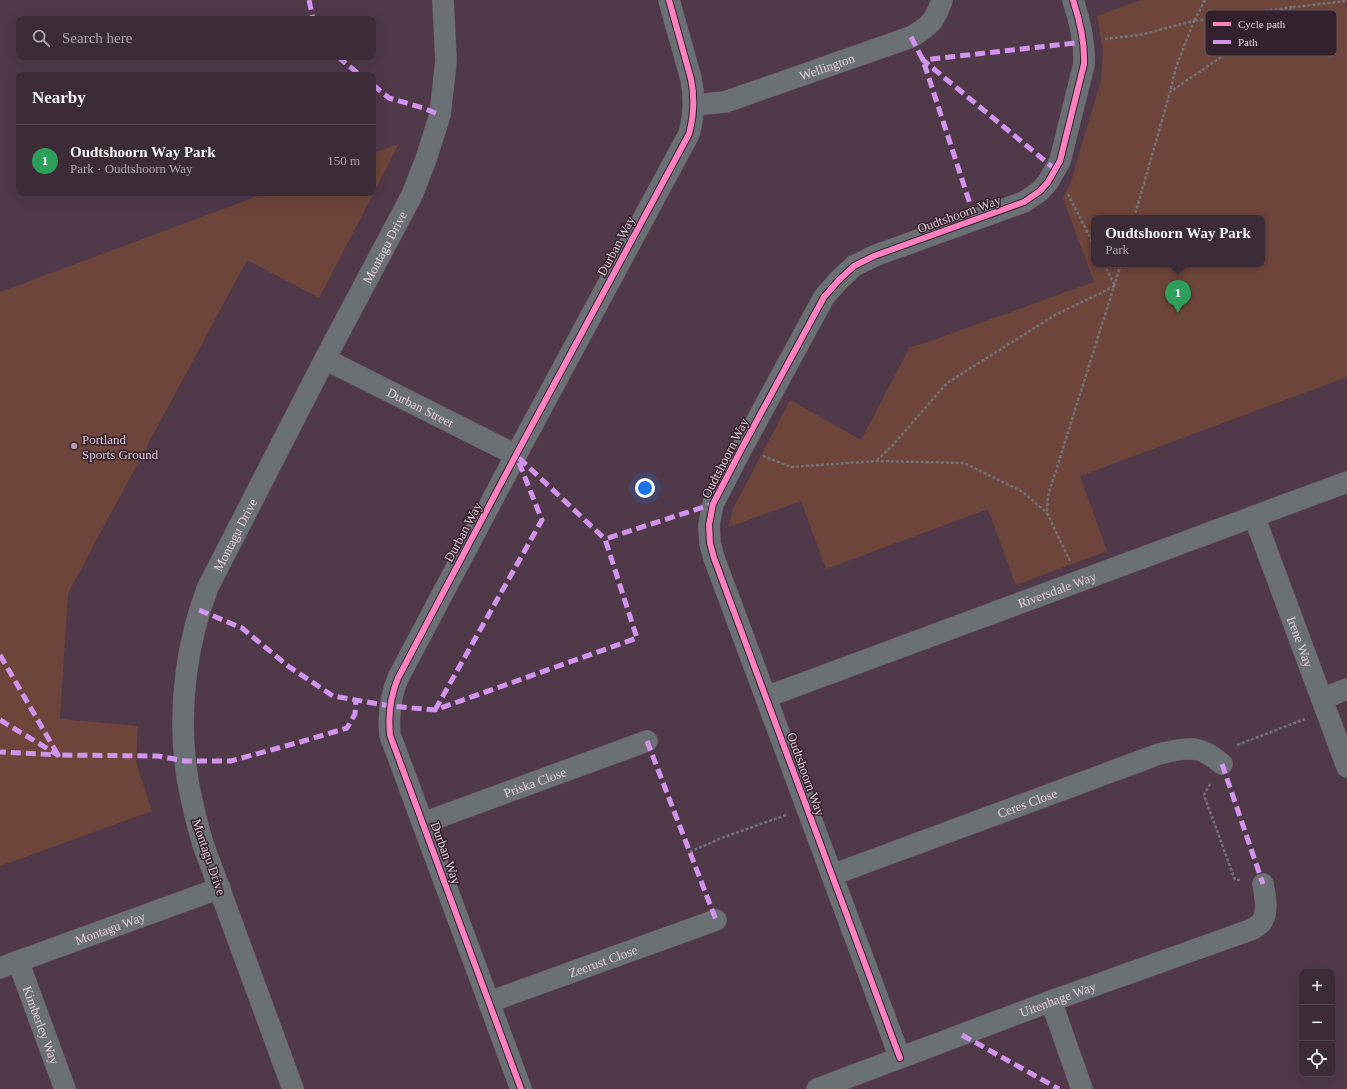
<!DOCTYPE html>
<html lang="en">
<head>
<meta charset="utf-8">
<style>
  :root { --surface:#3c2c38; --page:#473843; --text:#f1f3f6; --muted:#aca7ae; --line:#554853; --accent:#b19aa9 }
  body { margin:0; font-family:Georgia,serif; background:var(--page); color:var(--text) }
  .controls { position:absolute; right:12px; bottom:12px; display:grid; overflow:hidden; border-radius:8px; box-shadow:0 4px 16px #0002 }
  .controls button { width:36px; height:36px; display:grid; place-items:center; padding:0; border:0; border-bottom:1px solid var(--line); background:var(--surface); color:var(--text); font:20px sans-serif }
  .you { position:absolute; left:645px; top:488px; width:14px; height:14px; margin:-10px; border:3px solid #fff; border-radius:50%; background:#1a73e8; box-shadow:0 0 0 6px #1a73e833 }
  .badge { display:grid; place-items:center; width:26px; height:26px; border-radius:50%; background:var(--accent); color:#fff; font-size:13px; font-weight:700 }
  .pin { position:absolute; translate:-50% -33px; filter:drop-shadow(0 1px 2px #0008) }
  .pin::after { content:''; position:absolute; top:21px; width:14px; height:12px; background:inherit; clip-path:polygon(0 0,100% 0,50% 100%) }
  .popup { position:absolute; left:1091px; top:215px; width:174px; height:52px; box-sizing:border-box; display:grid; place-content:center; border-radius:8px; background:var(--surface); filter:drop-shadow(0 1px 3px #0005); font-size:13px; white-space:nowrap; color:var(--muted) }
  .popup b { font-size:15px; color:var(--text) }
  .popup::after { content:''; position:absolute; left:50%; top:100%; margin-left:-8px; border:8px solid transparent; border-top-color:var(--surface) }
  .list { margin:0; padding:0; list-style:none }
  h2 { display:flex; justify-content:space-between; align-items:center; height:52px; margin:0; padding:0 16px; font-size:17px }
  h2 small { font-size:13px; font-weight:400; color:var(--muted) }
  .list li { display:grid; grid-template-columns:26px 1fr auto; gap:12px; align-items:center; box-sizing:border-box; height:72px; padding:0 16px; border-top:1px solid var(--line) }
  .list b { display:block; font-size:15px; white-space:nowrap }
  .list p { margin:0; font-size:13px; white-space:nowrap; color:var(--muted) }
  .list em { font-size:13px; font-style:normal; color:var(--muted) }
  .icon { flex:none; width:22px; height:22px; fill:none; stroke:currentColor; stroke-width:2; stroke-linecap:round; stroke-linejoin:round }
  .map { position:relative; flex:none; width:1347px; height:1089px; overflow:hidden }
  .search { position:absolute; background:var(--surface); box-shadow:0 4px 16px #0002; left:16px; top:16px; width:360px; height:44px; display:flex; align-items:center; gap:10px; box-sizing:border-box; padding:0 14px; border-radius:8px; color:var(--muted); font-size:15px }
  .panel { position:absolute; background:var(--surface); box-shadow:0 4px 16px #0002; left:16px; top:72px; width:360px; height:124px; border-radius:8px }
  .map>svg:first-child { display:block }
</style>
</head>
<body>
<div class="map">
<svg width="1347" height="1089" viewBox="0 0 1347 1089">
  <rect width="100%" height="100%" fill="#503a4a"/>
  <g fill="#6e453b" fill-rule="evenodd">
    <path d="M1141,0H1347V377L1080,476L1107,551L1016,585L988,509L826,569L801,501L729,527L731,515L734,507L790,400L861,440L910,347L922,344L1094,282L1063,198L1070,185L1101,80L1103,50L1097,16ZM1094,218H1262V264H1094Z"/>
    <polygon points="399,144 319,298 247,260 68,593 60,719 138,726 136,762 152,811 0,866 0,292 266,193 373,193 373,153"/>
  </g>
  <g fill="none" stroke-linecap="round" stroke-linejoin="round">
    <defs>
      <g id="minor">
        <path id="s1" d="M694,105L725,102L911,37C930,26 935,21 942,0"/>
        <path id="s2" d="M325,359L516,455"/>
        <path id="s3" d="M1254,516L1347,767"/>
        <path id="s4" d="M766,697L1347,482"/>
        <polyline points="1322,699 1347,689"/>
        <path id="s5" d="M423,823L647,741"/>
        <path id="s6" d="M832,875L1159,754C1173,751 1193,745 1206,753C1212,756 1217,760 1222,764"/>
        <path id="s7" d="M18,961L65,1089"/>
        <path id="s8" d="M0,968L220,888"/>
        <polyline points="1051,1001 1082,1089"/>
        <path id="s9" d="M489,1002L716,920"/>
        <path d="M900,1058L714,558L710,543L709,525L713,504L742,448L824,297L839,280L854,266L874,256L1024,202L1040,191L1048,182L1060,161L1084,64C1085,41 1080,21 1073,0"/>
        <path id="s10" d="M293,1089L203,844C195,816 188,789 185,760C179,703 187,641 208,587L325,359L412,195L426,159L440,115L446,61L443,0"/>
        <path d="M521,1089L390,735C388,714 390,697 398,678L516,455L689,134C694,115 695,98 691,79L669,0"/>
        <path id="s11" d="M817,1089L1051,1001L1253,929C1255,927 1259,925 1261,923C1269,913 1265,895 1263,884"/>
      </g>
    </defs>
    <use href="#minor" stroke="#6c5966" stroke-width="22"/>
    <g stroke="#75737a" stroke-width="2.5" stroke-dasharray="3 2" stroke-linecap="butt">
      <polyline points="1205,0 1194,21 1293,7"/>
      <polyline points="1105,39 1140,35 1194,21 1176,67 1170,92"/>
      <polyline points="1068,194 1094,245"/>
      <polyline points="1134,218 1170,92 1294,7 1347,1"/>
      <polyline points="763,456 791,467 877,461 964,463 1023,492 1047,513"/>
      <polyline points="877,460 892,446 947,383 1055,315 1115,286 1104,264"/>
      <polyline points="1070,561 1047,513 1048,496 1121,264"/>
      <polyline points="1237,745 1305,719"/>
      <polyline points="1210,784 1204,795 1235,880 1241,880"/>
      <polyline points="690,852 719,839 786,815"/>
    </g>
    <use href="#minor" stroke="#6a7074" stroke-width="21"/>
    <g stroke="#d193ec" stroke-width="5" stroke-dasharray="10 5" stroke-linecap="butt">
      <polyline points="309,0 313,19"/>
      <polyline points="911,37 923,60 975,219"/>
      <polyline points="338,57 360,75"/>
      <polyline points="373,85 389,98 423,108 440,115"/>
      <polyline points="1056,170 923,60 1084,42"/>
      <polyline points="519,458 605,539"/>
      <polyline points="199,610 242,628 288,666 333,696 390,706 435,710 637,638 605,539 713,504"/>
      <polyline points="0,655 58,755 158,756 185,761 231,761 300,742 347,728 355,714 356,700"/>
      <polyline points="435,710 542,520 516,455"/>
      <polyline points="0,720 58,755 0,752"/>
      <polyline points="647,741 716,920"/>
      <polyline points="1222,764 1263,884"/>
      <polyline points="962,1035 1059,1089"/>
    </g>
    <defs>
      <g id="cycleway">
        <path d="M900,1058L714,558L710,543L709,525L713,504L742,448L824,297L839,280L854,266L874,256L1024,202L1040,191L1048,182L1060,161L1084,64C1085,41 1080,21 1073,0"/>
        <path d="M521,1089L390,735C388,714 390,697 398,678L516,455L689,134C694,115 695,98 691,79L669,0"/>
      </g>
    </defs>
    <use href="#cycleway" stroke="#33212d" stroke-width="8"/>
    <use href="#cycleway" stroke="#ff80c0" stroke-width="6"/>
  </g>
  <circle fill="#b19aa9" stroke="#33212d" stroke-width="1.5" cx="74" cy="446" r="4"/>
  <g text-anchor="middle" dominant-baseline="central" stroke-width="3" stroke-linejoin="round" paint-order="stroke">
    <g font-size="13" fill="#e5cddc" stroke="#33212d">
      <text stroke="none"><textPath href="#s1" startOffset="139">Wellington</textPath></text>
      <text transform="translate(959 214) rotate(-20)">Oudtshoorn Way</text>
      <text transform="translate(616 246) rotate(-62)">Durban Way</text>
      <text stroke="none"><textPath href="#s10" startOffset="906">Montagu Drive</textPath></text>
      <text stroke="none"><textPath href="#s2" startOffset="107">Durban Street</textPath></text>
      <text transform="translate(725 458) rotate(-63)">Oudtshoorn Way</text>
      <text transform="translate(463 532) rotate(-62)">Durban Way</text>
      <text stroke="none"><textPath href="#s10" startOffset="582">Montagu Drive</textPath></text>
      <text stroke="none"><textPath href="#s4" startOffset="310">Riversdale Way</textPath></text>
      <text stroke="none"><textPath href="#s3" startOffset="134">Irene Way</textPath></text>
      <text transform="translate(806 774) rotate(70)">Oudtshoorn Way</text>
      <text stroke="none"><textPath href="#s5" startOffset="119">Priska Close</textPath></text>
      <text stroke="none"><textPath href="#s6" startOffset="208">Ceres Close</textPath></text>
      <text transform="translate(446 853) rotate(70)">Durban Way</text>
      <text transform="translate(209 857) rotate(71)">Montagu Drive</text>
      <text stroke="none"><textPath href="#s8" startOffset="117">Montagu Way</textPath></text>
      <text stroke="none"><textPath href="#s9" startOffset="121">Zeerust Close</textPath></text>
      <text stroke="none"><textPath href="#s11" startOffset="257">Uitenhage Way</textPath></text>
      <text stroke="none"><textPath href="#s7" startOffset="68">Kimberley Way</textPath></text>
    </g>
    <g font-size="13" fill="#e5cddc" stroke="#33212d" text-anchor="start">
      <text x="82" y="439">Portland<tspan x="82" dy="15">Sports Ground</tspan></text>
    </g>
  </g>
  <rect x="1205" y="10" width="132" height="46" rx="6" fill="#33212d" stroke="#685562" stroke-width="1"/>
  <rect x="1213" y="22" width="18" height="4" fill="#ff80c0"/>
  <rect x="1213" y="40" width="18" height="4" fill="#d193ec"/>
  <g font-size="11" fill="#e5cddc">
    <text x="1238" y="28">Cycle path</text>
    <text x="1238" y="46">Path</text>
  </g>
</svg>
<div class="controls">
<button>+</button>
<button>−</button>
<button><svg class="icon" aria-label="locate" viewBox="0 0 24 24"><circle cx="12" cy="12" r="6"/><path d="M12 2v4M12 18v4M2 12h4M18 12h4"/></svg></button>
</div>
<div class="you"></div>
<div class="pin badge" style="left:1178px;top:313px;background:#2e9e5b">1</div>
<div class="popup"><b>Oudtshoorn Way Park</b>Park</div>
<div class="search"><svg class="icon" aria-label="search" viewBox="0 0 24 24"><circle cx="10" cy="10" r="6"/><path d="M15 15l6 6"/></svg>Search here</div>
<section class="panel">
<h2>Nearby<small></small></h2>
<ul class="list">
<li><span class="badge" style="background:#2e9e5b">1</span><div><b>Oudtshoorn Way Park</b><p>Park · Oudtshoorn Way</p></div><em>150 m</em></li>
</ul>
</section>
</div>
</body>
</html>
